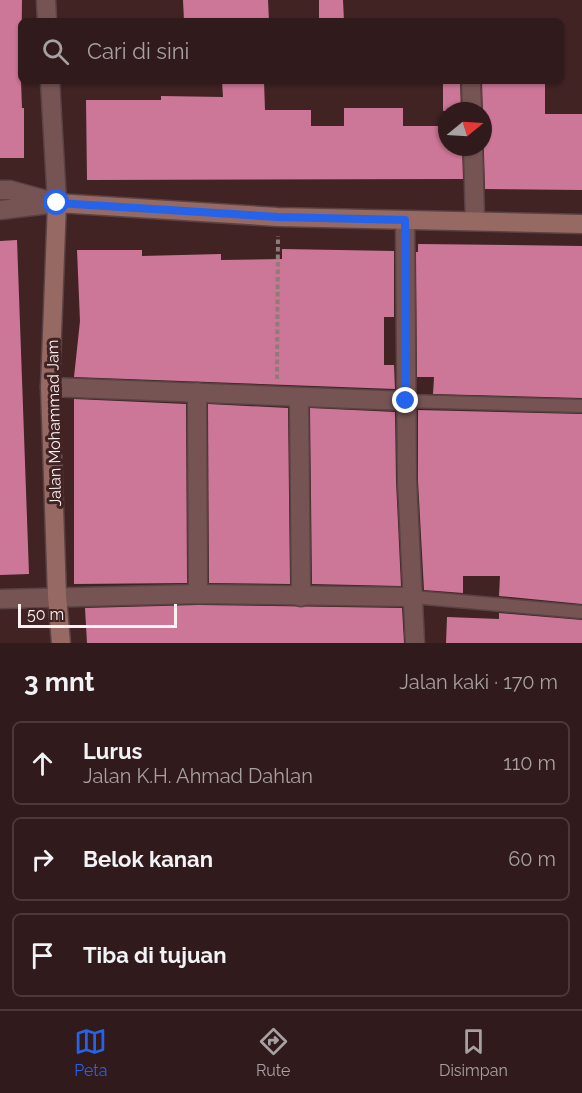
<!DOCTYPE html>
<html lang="id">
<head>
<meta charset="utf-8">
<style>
  :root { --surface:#311a1b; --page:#3d2728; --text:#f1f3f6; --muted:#a8a1a3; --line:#4c383a; --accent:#2563eb }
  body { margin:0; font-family:Raleway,sans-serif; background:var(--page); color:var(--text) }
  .compass { position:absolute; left:438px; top:102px; width:54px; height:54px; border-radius:50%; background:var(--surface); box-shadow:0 2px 4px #0004; rotate:72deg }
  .scale { position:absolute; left:18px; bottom:15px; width:159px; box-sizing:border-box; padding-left:6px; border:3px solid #fef1f1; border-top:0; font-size:16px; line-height:21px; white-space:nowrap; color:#fef1f1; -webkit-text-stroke:4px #412324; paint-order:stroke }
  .stop { position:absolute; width:18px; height:18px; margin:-14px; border:4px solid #2563eb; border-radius:50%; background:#fff }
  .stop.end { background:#2563eb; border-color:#fff; box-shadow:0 2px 6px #0008 }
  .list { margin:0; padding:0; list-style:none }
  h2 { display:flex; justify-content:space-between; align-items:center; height:78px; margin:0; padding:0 24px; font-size:26px }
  h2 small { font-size:20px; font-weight:400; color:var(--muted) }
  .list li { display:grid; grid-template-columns:39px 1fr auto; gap:18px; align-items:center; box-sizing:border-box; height:84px; margin:0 12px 12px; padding:0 12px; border:2px solid var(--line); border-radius:9px }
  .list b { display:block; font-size:22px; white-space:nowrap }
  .list p { margin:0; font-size:20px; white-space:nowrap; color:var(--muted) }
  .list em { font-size:20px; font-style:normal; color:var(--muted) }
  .icon { flex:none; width:33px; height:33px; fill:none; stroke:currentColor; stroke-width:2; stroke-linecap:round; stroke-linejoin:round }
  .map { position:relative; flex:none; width:582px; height:643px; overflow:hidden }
  .search { position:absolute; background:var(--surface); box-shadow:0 2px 4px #0004; left:18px; right:18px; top:18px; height:66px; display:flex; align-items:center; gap:15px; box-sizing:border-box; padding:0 21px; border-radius:9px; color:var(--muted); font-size:22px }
  .sheet { height:366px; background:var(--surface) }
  nav { display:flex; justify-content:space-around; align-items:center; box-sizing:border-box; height:84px; border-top:2px solid var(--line); background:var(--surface); font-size:16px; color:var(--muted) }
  nav a { display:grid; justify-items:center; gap:3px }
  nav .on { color:var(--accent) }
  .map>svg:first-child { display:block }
</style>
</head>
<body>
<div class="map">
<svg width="582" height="643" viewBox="0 0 582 643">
  <rect width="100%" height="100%" fill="#412324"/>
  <g fill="#cd7798">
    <polygon points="0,0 22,0 21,81 22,108 24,108 24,158 0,158"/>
    <polygon points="183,0 268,0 269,21 184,21"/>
    <polygon points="319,0 343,0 344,21 319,21"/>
    <polygon points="222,81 264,81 265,110 311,110 311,126 344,126 344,108 403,108 403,126 447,126 447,147 462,147 463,179 87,180 86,100 161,100 161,96 223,97"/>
    <polygon points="443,81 460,81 461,111 443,111"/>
    <polygon points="482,81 545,81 545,114 582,114 582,190 485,189"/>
    <polygon points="17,240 29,574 0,575 0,241"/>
    <polygon points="418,244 582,246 582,398 433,394 434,377 417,377 416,252 418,252"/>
    <polygon points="282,249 394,251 394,317 384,317 384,365 394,365 395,389 74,377 80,321 77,250 142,250 142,256 221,254 221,260 282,259"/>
    <polygon points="74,399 186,404 187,583 74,584"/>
    <polygon points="208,404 288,408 290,584 209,583"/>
    <polygon points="310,408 395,412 396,481 401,586 312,584"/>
    <polygon points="418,410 582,414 582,604 499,596 500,576 463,576 463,593 424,590 418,481"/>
    <polygon points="198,605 402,608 404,643 87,643 85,608"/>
    <polygon points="499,613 582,620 582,643 446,643 447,617 499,619"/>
  </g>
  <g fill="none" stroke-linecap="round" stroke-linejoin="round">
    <defs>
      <g id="service">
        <polyline points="406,401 582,406"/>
        <polyline points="413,597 582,612"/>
      </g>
      <g id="minor">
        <polyline points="46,0 47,21"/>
        <polyline points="50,81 57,203"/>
        <polyline points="471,81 472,111"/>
        <polyline points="473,147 475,221"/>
        <polyline points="0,190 10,190 57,203"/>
        <polyline points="0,210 49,204"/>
        <polyline points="405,221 407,481 415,643"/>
        <polyline points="50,387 406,401"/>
        <polyline points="197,392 198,594"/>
        <polyline points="299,397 301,597"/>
        <polyline points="0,599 198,594 413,597"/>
      </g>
      <polyline id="secondary" points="61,643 57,596 50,387 57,203 278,217 582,224"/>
    </defs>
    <use href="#service" stroke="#5a4244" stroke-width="15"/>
    <use href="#minor" stroke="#5a4244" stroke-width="21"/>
    <use href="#secondary" stroke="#5a4244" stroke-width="21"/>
    <polyline stroke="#917a7a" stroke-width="4" stroke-dasharray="4.5 3" stroke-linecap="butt" points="277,379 278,236"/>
    <use href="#service" stroke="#765454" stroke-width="12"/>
    <use href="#minor" stroke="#765454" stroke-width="18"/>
    <use href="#secondary" stroke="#966962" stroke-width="18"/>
  </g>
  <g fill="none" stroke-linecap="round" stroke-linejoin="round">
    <polyline stroke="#2563eb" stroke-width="8" points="57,203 278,217 405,220 406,401"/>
  </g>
  <g text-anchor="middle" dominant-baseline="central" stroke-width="6" stroke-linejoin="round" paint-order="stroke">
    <g font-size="16" fill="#fef1f1" stroke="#412324">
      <text transform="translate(54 423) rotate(-91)">Jalan Mohammad Jam</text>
    </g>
  </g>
</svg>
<svg class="compass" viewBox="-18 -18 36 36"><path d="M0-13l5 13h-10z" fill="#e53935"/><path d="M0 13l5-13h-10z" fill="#a8a1a3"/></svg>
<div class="scale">50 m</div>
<div class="stop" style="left:57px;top:203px"></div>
<div class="stop end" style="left:406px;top:401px"></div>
<div class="search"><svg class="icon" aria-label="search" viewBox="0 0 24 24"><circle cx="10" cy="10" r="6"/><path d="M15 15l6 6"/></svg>Cari di sini</div>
</div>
<section class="sheet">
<h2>3 mnt<small>Jalan kaki · 170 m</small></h2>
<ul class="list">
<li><svg class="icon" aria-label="ahead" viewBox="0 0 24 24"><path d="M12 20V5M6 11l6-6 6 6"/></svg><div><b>Lurus</b><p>Jalan K.H. Ahmad Dahlan</p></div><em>110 m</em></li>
<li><svg class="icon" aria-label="right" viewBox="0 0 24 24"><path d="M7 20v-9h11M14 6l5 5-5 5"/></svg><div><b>Belok kanan</b></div><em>60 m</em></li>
<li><svg class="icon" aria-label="arrive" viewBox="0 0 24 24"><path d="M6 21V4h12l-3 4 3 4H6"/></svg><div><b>Tiba di tujuan</b></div></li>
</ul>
</section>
<nav>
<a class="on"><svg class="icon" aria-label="map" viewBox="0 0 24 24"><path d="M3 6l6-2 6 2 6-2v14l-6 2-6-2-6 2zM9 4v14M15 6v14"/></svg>Peta</a>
<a><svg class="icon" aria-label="directions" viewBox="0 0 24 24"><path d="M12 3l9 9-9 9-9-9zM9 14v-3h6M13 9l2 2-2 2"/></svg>Rute</a>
<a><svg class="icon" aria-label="saved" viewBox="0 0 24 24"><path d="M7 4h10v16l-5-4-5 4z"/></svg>Disimpan</a>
</nav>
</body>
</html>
